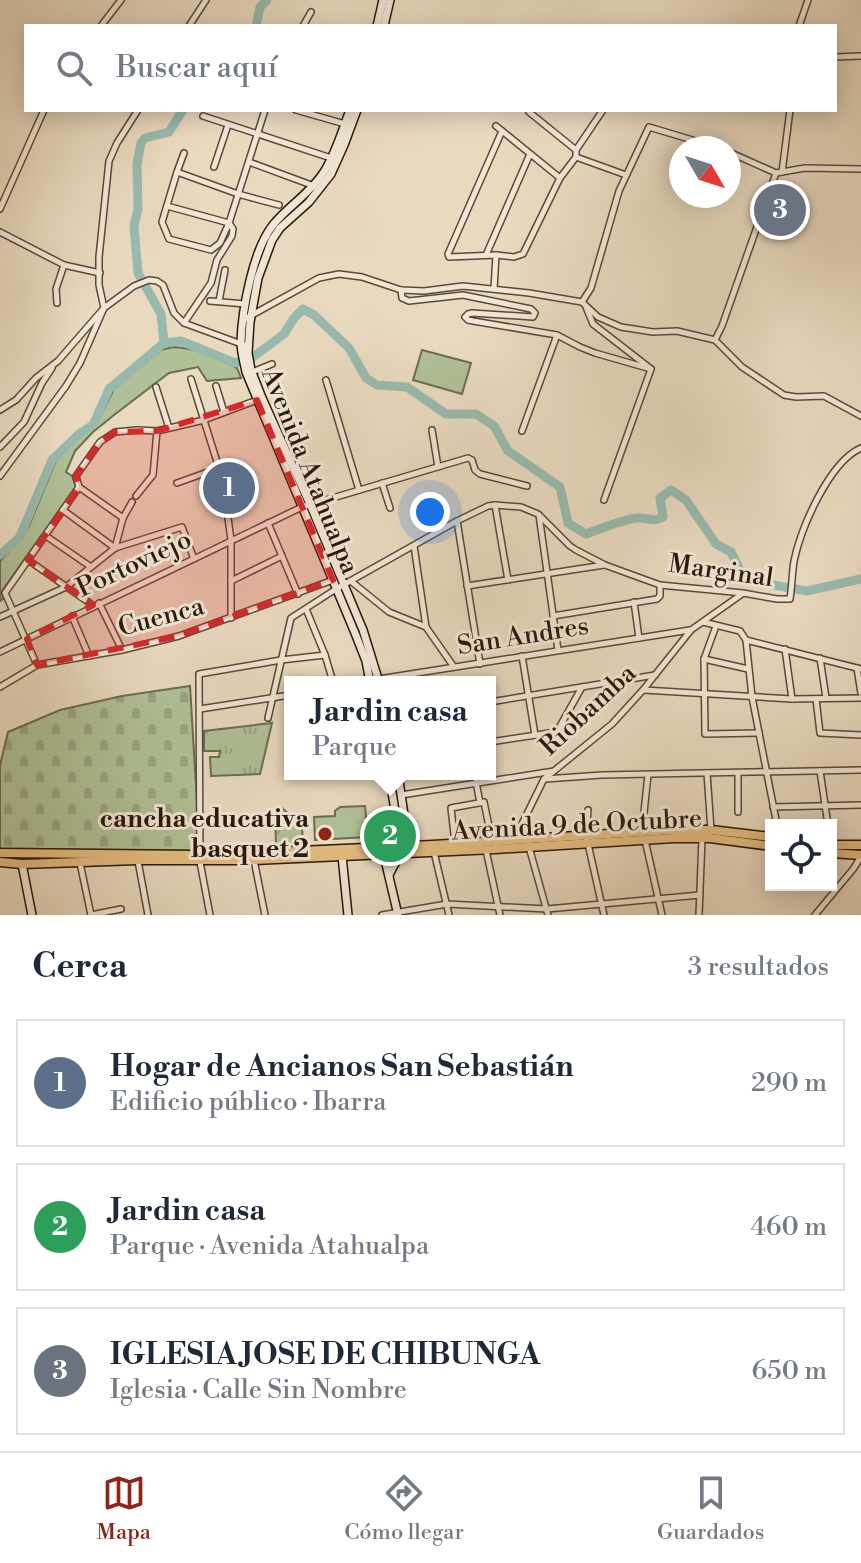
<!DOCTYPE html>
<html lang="es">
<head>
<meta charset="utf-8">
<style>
  :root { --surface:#fff; --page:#f2f2f3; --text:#1f2937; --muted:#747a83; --line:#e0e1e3; --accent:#8f2418 }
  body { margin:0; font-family:"Libre Bodoni",serif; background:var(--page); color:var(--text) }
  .controls { position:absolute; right:24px; bottom:24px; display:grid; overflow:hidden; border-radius:0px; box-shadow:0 4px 20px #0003 }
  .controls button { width:72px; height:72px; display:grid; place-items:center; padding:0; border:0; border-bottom:2px solid var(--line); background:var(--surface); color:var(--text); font:40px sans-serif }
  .compass { position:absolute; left:669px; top:136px; width:72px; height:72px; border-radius:50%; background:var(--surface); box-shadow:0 4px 20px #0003; rotate:129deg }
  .you { position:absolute; left:430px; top:512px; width:28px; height:28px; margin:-20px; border:6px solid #fff; border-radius:50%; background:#1a73e8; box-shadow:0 0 0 12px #1a73e833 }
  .badge { display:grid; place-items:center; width:52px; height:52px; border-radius:50%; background:var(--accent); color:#fff; font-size:26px; font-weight:700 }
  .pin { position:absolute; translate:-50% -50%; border:4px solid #fff; box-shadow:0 2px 8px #0006 }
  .popup { position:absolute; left:284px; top:676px; width:212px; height:104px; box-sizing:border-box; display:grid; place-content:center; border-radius:0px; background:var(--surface); filter:drop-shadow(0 2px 6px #0005); font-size:26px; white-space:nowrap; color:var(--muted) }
  .popup b { font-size:30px; color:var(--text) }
  .popup::after { content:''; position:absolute; left:50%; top:100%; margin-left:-16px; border:16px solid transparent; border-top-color:var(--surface) }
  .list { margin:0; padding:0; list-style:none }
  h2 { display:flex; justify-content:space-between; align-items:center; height:104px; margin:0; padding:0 32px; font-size:34px }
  h2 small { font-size:26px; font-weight:400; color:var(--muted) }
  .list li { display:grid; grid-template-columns:52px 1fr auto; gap:24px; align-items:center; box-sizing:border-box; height:128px; margin:0 16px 16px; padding:0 16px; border:2px solid var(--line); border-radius:0px }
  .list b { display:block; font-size:30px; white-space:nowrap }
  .list p { margin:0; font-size:26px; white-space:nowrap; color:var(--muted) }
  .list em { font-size:26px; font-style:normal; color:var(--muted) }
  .icon { flex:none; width:44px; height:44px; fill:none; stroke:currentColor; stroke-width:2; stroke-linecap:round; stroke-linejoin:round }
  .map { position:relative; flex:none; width:861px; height:915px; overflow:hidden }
  .search { position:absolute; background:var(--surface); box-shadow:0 4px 20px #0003; left:24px; right:24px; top:24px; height:88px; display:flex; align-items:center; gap:20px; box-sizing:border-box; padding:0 28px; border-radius:0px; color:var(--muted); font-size:30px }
  .sheet { height:536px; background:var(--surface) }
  nav { display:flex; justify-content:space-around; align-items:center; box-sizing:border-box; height:112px; border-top:2px solid var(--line); background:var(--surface); font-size:22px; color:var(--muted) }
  nav a { display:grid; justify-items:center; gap:4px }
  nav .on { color:var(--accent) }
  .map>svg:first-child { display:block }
</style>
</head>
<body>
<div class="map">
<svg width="861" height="915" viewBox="0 0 861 915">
  <defs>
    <pattern id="grass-tufts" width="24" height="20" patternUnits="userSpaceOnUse" patternTransform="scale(2)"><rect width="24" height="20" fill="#b0c097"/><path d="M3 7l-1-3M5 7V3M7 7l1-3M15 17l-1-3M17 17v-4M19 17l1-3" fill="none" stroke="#97a481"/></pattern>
    <pattern id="cemetery-stones" width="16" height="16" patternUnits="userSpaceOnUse" patternTransform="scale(2)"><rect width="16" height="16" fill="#b0c097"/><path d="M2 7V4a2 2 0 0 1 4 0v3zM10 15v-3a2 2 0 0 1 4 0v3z" fill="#97a481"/></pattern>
  </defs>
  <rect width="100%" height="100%" fill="#e9d9bf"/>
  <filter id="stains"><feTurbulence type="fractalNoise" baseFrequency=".0025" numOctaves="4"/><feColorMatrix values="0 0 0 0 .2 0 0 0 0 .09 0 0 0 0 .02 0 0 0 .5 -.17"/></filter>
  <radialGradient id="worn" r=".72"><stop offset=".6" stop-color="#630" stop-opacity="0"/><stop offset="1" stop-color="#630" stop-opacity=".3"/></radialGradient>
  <g fill="url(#grass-tufts)" stroke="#6c6c50" stroke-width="2">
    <polygon points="272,723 260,774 211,776 210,757 219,757 220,751 204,751 204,731"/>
    <polygon points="275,808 282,808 302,826 303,846 276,847"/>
  </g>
  <polygon fill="url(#cemetery-stones)" stroke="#6c6c50" stroke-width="2" points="190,686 200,852 0,849 0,765 8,732 60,710 122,696"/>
  <g fill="#b0c097" stroke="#6c6c50" stroke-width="2">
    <path d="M173,347C197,348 216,357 237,368L241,378L207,381L198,367L169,373L114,415L93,432L75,451L66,472L72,476L76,487L2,591L3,599L0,601V561L16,544L29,526L57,458L100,417L114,389L161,350Z"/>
    <polygon points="422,350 471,363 462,394 413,380"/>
    <polygon points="365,806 368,837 315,840 314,817 335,816 335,811 340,807"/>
  </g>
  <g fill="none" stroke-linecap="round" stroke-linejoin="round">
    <g stroke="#98baae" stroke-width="9">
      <polyline points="256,26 260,7 267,0"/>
      <polyline points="164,343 161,314 138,273 134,226 138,209 137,164 141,143 145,138 169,132 183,110"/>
      <path d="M0,555L19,538L24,527L52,460L79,434L93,425L109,389L164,343L181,341L235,363L253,357L284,334L294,318L303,309L314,315L349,348L366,378L377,385L407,387L446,414H476L494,426L508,451L560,487L568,523L586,534C598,530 626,518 638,518C648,517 653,523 663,517L660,498L671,490L686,500L716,544L731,552L745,580L807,591L861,579"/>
    </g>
    <defs>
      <g id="street">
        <polyline points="101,26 121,0"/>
        <polyline points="189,26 206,0"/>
        <polyline points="303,26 311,12"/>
        <polyline points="799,26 808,0"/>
        <polyline points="835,57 861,56"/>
        <polyline points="296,110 345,124"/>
        <polyline points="529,112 576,150 576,157 626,175"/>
        <polyline points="203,116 331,158"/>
        <polyline points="496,126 560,178"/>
        <polyline points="502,131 448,254 449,257 496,255 514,257 523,254 560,178 576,157"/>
        <polyline points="576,150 603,110"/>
        <polyline points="729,152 776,173"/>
        <polyline points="184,153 177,172 162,222 169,239 211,250 220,243 229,223 265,110"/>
        <polyline points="249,162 314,186"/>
        <polyline points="214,167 228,125"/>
        <polyline points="177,172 238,194 279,205"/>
        <polyline points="782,172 790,110"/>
        <polyline points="776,173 805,168 861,169"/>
        <polyline points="167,206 229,223 233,229 232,236 217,260 211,283 184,323"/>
        <polyline points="0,209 44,110"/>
        <polyline points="0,232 64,265 100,273"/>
        <polyline points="486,255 530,154"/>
        <polyline points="494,289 496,255"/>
        <polyline points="401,290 402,298 409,301 463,295 531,309 535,313 533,317 472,313 468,314 465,317 468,320 473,321 557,335 580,347 595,353 651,369"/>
        <polyline points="210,301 245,304"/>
        <polyline points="219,301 225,270"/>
        <polyline points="582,302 598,317 621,327 653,332 677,331 715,340 742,367 784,395 796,397 824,396 861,416"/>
        <polyline points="582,302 591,288 619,191 649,127 719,148"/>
        <polyline points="57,303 56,289 64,265"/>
        <polyline points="586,307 593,324 651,369 604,500"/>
        <polyline points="243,320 319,278 339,274 362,277 401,290 424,291 463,286 529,293 582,302"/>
        <polyline points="715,340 722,326 776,173"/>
        <polyline points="252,372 272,364"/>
        <polyline points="191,379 223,481 231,540 231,618"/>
        <polyline points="326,380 359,490"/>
        <polyline points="216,386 224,412"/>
        <polyline points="156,387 169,428"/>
        <polyline points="0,410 16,400 36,378 58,361 104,308 134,286 149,280 157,281 163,285 174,313 184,323 244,345"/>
        <polyline points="432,430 438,467"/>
        <polyline points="522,431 557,335"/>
        <polyline points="0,447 24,422 42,383 52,368"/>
        <polyline points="0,476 66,386 80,363 104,308 99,285 99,257 109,161 117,143 138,110"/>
        <polyline points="177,483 219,468"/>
        <polyline points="382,483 390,508"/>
        <polyline points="79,487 123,518"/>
        <polyline points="136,496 153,475 157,431"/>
        <polyline points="495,505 508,580"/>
        <polyline points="63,510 115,548"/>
        <polyline points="539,515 558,650"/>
        <polyline points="457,521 480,664"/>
        <polyline points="268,523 298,594"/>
        <polyline points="46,536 91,567"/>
        <polyline points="414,546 426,627 454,667"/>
        <polyline points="115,548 182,527 194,559"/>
        <polyline points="28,560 94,606"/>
        <polyline points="231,581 282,556"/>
        <polyline points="352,582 389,612 426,627"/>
        <polyline points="467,586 604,565"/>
        <polyline points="634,602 639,638"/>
        <polyline points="99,603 122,650"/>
        <polyline points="306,609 325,655 333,682"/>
        <polyline points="72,616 89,656"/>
        <polyline points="553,616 657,599 660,596 660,585"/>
        <polyline points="0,617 66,587 115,548 123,518 132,502"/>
        <polyline points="703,622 740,631 746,640 861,669"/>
        <polyline points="716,626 704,659 705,734 759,733"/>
        <polyline points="746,640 752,697 777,825"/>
        <polyline points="785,649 792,699"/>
        <polyline points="0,652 302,507 468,458 472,460 475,470 480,474 527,486"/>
        <polyline points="522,656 535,735"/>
        <polyline points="820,658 826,698"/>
        <polyline points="704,659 748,669"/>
        <polyline points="37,665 5,593 79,487 76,476 100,442 115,432 137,430 157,431 204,420 257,400"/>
        <polyline points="857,668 861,693"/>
        <polyline points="360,682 690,630"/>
        <polyline points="0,687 37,665 122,650 179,636 333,580"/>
        <polyline points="644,690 792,699 861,698"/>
        <polyline points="816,699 820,733 861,735"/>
        <polyline points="490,702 655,675"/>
        <polyline points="200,709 290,695"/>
        <path d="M268,718L291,618L336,589L457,521L488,506L495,505L521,507L538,514L570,546L576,550L605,565L660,585L743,593L777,599H790C792,586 792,573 794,561C801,528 829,462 861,448"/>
        <polyline points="490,742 556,732 559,728 582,687"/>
        <polyline points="820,771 828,825"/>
        <polyline points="707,773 711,830"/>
        <polyline points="738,774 738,812"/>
        <polyline points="545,779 602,775 861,770"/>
        <polyline points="476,782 480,803"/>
        <polyline points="401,795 554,771"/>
        <polyline points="773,807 861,805"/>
        <polyline points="588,810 586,835 604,915"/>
        <polyline points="642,831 648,775"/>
        <polyline points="517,839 519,830 544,779 612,724 643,690 691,630 742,594"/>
        <polyline points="645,840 662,915"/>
        <polyline points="455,843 451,808 484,802 492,841"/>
        <polyline points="529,847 548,915"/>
        <polyline points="486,850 500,915"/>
        <polyline points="434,852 449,915"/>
        <polyline points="254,860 265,915"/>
        <polyline points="138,861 148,915"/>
        <polyline points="80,863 91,915"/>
        <polyline points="91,915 121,909"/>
        <polyline points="210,915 200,862 199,674 281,660 325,655"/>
        <polyline points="382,915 447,904 547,909 700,895"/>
        <polyline points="699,915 702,838"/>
        <polyline points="815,915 854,868 861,856"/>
      </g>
      <g id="secondary">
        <polyline points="377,26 383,0"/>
        <polyline points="384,26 390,0"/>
        <path d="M350,110C342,131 336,153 324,172C309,195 289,205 273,225C253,250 242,310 241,342C241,352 244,362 246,372L355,633L366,661L370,682"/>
        <polyline points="357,110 344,145 331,174 309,202 280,228 272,240 258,278 250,322 248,353 251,370 262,398 310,504 363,630 379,682"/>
        <polyline points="389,774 399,835 394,846 387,854 386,864 398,915"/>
        <polyline points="342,856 348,915"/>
        <polyline points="22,864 32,915"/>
        <path d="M389,875C395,862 405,849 407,835L398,774"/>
      </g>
      <g id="primary">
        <polyline points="831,845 861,845"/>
        <polyline points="0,853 200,855 253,853 433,845 673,830 711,830 771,837"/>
        <polyline points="831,853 861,855"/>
        <polyline points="0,862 22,864 138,860 254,860 495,849 674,838 710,838 771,846"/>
      </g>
    </defs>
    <use href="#street" stroke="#584937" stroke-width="8"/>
    <use href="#secondary" stroke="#28190a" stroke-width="10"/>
    <use href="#primary" stroke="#28190a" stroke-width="11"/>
    <use href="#street" stroke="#f1e6d5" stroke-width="5"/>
    <use href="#secondary" stroke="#f1e6d5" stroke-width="7"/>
    <use href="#primary" stroke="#e4bc80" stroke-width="8"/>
  </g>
  <path fill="#d62828" fill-opacity="0.2" stroke="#d62828" stroke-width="6" stroke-dasharray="16 10" stroke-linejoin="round" d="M257,400L333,580L179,636L37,665L27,639L93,605L28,560L79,487L76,476L100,442L115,432L157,431Z"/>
  <circle fill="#8f2418" stroke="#f1e6d5" stroke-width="3" cx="325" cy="834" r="8"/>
  <g text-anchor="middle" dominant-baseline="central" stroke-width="6" stroke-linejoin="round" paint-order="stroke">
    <g font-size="26" fill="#28190a" stroke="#f1e6d5">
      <text transform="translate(310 471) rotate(68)">Avenida Atahualpa</text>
      <text transform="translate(134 564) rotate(-25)">Portoviejo</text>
      <text transform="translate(721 571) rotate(8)">Marginal</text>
      <text transform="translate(161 617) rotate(-15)">Cuenca</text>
      <text transform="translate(523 636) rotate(-9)">San Andres</text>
      <text transform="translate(588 710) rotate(-43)">Riobamba</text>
      <text transform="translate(577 825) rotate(-3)">Avenida 9 de Octubre</text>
    </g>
    <g font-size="26" font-weight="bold" fill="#28190a" stroke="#f1e6d5" text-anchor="end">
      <text x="309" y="819">cancha educativa<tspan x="309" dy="30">basquet 2</tspan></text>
    </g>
  </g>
  <rect width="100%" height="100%" filter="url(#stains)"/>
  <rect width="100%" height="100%" fill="url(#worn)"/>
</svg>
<div class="controls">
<button><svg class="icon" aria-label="locate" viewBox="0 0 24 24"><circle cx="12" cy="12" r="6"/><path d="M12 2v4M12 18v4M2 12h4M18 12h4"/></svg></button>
</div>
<svg class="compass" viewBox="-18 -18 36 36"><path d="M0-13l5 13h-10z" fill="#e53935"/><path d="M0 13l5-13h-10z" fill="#747a83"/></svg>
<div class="you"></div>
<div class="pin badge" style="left:229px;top:488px;background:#5c6f8a">1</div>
<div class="pin badge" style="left:390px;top:836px;background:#2e9e5b">2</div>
<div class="popup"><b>Jardin casa</b>Parque</div>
<div class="pin badge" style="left:780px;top:210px;background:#6b7280">3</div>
<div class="search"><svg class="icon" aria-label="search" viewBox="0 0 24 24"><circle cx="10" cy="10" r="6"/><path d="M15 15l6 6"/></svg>Buscar aquí</div>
</div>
<section class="sheet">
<h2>Cerca<small>3 resultados</small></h2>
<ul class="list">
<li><span class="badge" style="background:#5c6f8a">1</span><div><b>Hogar de Ancianos San Sebastián</b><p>Edificio público · Ibarra</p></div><em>290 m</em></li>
<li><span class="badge" style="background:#2e9e5b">2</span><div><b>Jardin casa</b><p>Parque · Avenida Atahualpa</p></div><em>460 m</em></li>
<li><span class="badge" style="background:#6b7280">3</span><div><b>IGLESIA JOSE DE CHIBUNGA</b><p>Iglesia · Calle Sin Nombre</p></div><em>650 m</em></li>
</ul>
</section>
<nav>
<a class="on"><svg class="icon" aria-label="map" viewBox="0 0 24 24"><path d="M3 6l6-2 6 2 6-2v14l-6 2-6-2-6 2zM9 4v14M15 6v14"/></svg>Mapa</a>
<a><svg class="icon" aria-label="directions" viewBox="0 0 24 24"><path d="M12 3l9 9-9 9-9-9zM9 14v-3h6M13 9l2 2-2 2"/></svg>Cómo llegar</a>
<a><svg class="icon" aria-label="saved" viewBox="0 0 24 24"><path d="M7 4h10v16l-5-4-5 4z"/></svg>Guardados</a>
</nav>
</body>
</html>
